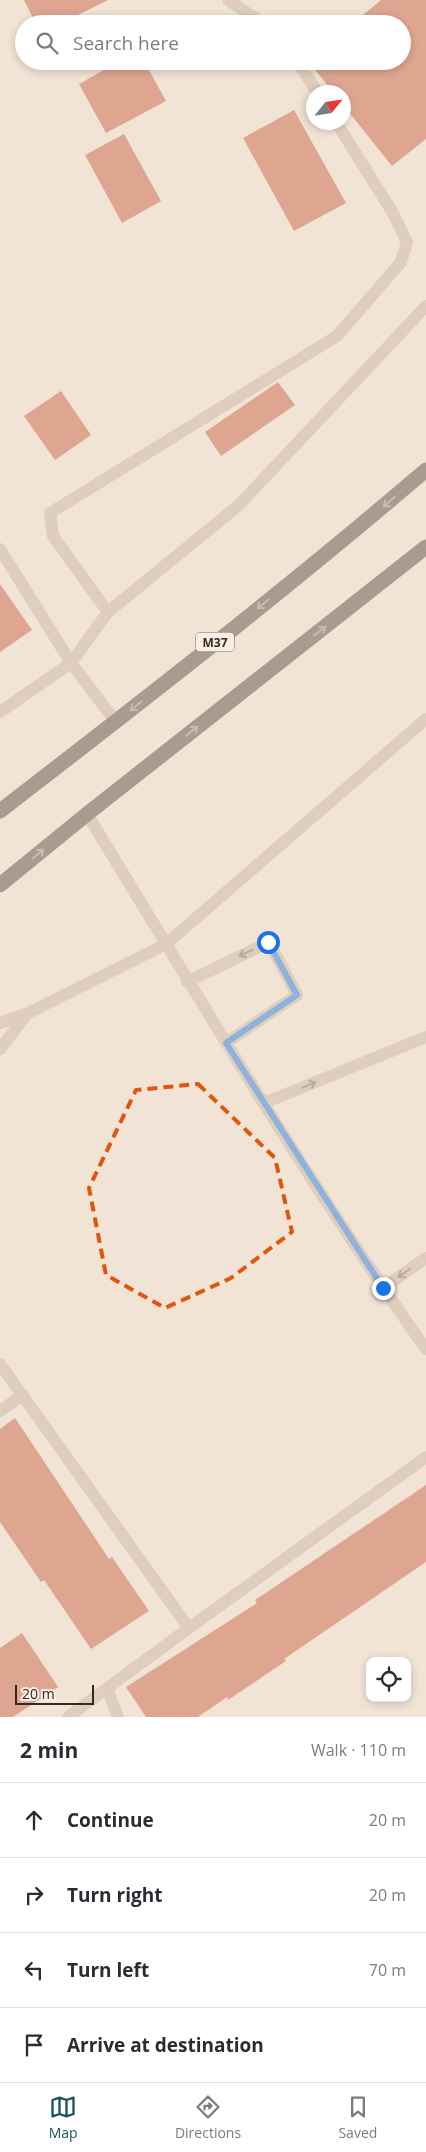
<!DOCTYPE html>
<html lang="en">
<head>
<meta charset="utf-8">
<style>
  :root { --surface:#fff; --page:#f7f7f7; --text:#2b2b33; --muted:#7c7c81; --line:#e1e1e2; --accent:#1a5355 }
  body { margin:0; font-family:"Open Sans",sans-serif; background:var(--page); color:var(--text) }
  .controls { position:absolute; right:15px; bottom:15px; display:grid; overflow:hidden; border-radius:10px; box-shadow:0 2px 8px #0003 }
  .controls button { width:45px; height:45px; display:grid; place-items:center; padding:0; border:0; border-bottom:1px solid var(--line); background:var(--surface); color:var(--text); font:25px sans-serif }
  .compass { position:absolute; left:306px; top:85px; width:45px; height:45px; border-radius:50%; background:var(--surface); box-shadow:0 2px 8px #0003; rotate:60deg }
  .scale { position:absolute; left:15px; bottom:12px; width:79px; box-sizing:border-box; padding-left:5px; border:2px solid #332925; border-top:0; font-size:14px; line-height:18px; white-space:nowrap; color:#332925; -webkit-text-stroke:4px #f9eee3; paint-order:stroke }
  .stop { position:absolute; width:15px; height:15px; margin:-11px; border:4px solid #1a73e8; border-radius:50%; background:#fff }
  .stop.end { background:#1a73e8; border-color:#fff; box-shadow:0 1px 5px #0008 }
  .list { margin:0; padding:0; list-style:none }
  h2 { display:flex; justify-content:space-between; align-items:center; height:65px; margin:0; padding:0 20px; font-size:21px }
  h2 small { font-size:16px; font-weight:400; color:var(--muted) }
  .list li { display:grid; grid-template-columns:32px 1fr auto; gap:15px; align-items:center; box-sizing:border-box; height:75px; padding:0 20px; border-top:1px solid var(--line) }
  .list b { display:block; font-size:19px; white-space:nowrap }
  .list em { font-size:16px; font-style:normal; color:var(--muted) }
  .icon { flex:none; width:28px; height:28px; fill:none; stroke:currentColor; stroke-width:2; stroke-linecap:round; stroke-linejoin:round }
  .map { position:relative; flex:none; width:426px; height:1717px; overflow:hidden }
  .search { position:absolute; background:var(--surface); box-shadow:0 2px 8px #0003; left:15px; right:15px; top:15px; height:55px; display:flex; align-items:center; gap:12px; box-sizing:border-box; padding:0 18px; border-radius:28px; color:var(--muted); font-size:19px }
  .sheet { height:365px; background:var(--surface) }
  nav { display:flex; justify-content:space-around; align-items:center; box-sizing:border-box; height:70px; border-top:1px solid var(--line); background:var(--surface); font-size:14px; color:var(--muted) }
  nav a { display:grid; justify-items:center; gap:2px }
  nav .on { color:var(--accent) }
  .map>svg:first-child { display:block }
</style>
</head>
<body>
<div class="map">
<svg width="426" height="1717" viewBox="0 0 426 1717">
  <rect width="100%" height="100%" fill="#f1e4d6"/>
  <g fill="#c85c3e">
    <polygon points="24,0 108,0 60,24 36,24"/>
    <polygon points="381,0 426,0 426,139 392,166 344,106 344,92 333,92 308,61 402,61 402,24 352,24"/>
    <polygon points="120,61 144,61 166,101 106,133 79,84"/>
    <polygon points="294,110 346,203 294,231 243,138"/>
    <polygon points="124,134 161,201 122,223 85,155"/>
    <polygon points="278,382 295,405 221,456 205,432"/>
    <polygon points="61,391 91,435 55,460 24,416"/>
    <polygon points="0,584 32,630 0,652"/>
    <polygon points="15,1418 109,1559 112,1557 149,1611 91,1649 44,1580 41,1582 0,1522 0,1429"/>
    <polygon points="426,1485 426,1562 284,1659 286,1661 228,1700 227,1697 198,1717 146,1717 126,1687 257,1603 255,1600"/>
    <polygon points="22,1633 58,1687 13,1717 0,1717 0,1648"/>
  </g>
  <g fill="none" stroke-linecap="round" stroke-linejoin="round">
    <g stroke="#c9b3a3" stroke-width="12">
      <polyline points="228,0 264,24"/>
      <polyline points="297,61 317,92"/>
      <polyline points="0,549 71,663 116,722"/>
      <polyline points="108,612 53,536 50,513 337,336 401,262 407,242 393,213 336,122"/>
      <polyline points="0,712 71,663 108,612 239,505 426,306"/>
      <path d="M87,814C197,994 304,1177 426,1349"/>
      <polyline points="187,982 269,942 297,995 226,1043"/>
      <polyline points="0,1023 28,1013 166,944 426,719"/>
      <polyline points="0,1049 27,1014"/>
      <polyline points="264,1103 426,1037"/>
      <polyline points="383,1288 426,1258"/>
      <polyline points="0,1364 189,1628 426,1457"/>
      <polyline points="0,1411 23,1395"/>
      <polyline points="107,1688 118,1717"/>
      <polyline points="68,1717 189,1628"/>
    </g>
    <g stroke="#55433c" stroke-width="15">
      <path d="M0,811C144,700 288,588 426,470"/>
      <polyline points="0,885 87,814 426,547"/>
    </g>
  </g>
  <defs><path id="oneway-shaft" d="M-6 0H5M1.5-3L5.5 0L1.5 3" fill="none" stroke-width="1.6" stroke-linecap="round" stroke-linejoin="round" transform="scale(1.25)"/></defs>
  <g stroke="#97877f">
    <use href="#oneway-shaft" transform="translate(389 502) rotate(139)"/>
    <use href="#oneway-shaft" transform="translate(263 604) rotate(141)"/>
    <use href="#oneway-shaft" transform="translate(320 631) rotate(-38)"/>
    <use href="#oneway-shaft" transform="translate(136 706) rotate(141)"/>
    <use href="#oneway-shaft" transform="translate(192 731) rotate(-38)"/>
    <use href="#oneway-shaft" transform="translate(38 854) rotate(-39)"/>
  </g>
  <g stroke="#76675e">
    <use href="#oneway-shaft" transform="translate(246 953) rotate(154)"/>
    <use href="#oneway-shaft" transform="translate(309 1085) rotate(-22)"/>
    <use href="#oneway-shaft" transform="translate(404 1273) rotate(145)"/>
  </g>
  <g fill="none" stroke-linecap="round" stroke-linejoin="round">
    <polyline stroke="#1a73e8" stroke-width="6" points="268,942 297,995 226,1043 383,1288"/>
  </g>
  <path d="M0 0H426V1717H0ZM198,1084L275,1158L292,1232L231,1278L165,1308L106,1275L89,1188L136,1090Z" fill="#f1e4d6" fill-opacity=".55" fill-rule="evenodd"/>
  <path fill="none" stroke="#df570d" stroke-width="4" stroke-dasharray="10 6" stroke-linejoin="round" d="M198,1084L275,1158L292,1232L231,1278L165,1308L106,1275L89,1188L136,1090Z"/>
  <g text-anchor="middle" dominant-baseline="central" stroke-width="4" stroke-linejoin="round" paint-order="stroke">
    <rect fill="#f9eee3" stroke="#6e645e" stroke-width="1" x="196" y="632.5" width="38" height="19" rx="4"/>
    <g font-size="12" font-weight="bold" fill="#332925">
      <text x="215" y="642">M37</text>
    </g>
  </g>
</svg>
<div class="controls">
<button><svg class="icon" aria-label="locate" viewBox="0 0 24 24"><circle cx="12" cy="12" r="6"/><path d="M12 2v4M12 18v4M2 12h4M18 12h4"/></svg></button>
</div>
<svg class="compass" viewBox="-18 -18 36 36"><path d="M0-13l5 13h-10z" fill="#e53935"/><path d="M0 13l5-13h-10z" fill="#7c7c81"/></svg>
<div class="scale">20 m</div>
<div class="stop" style="left:268px;top:942px"></div>
<div class="stop end" style="left:383px;top:1288px"></div>
<div class="search"><svg class="icon" aria-label="search" viewBox="0 0 24 24"><circle cx="10" cy="10" r="6"/><path d="M15 15l6 6"/></svg>Search here</div>
</div>
<section class="sheet">
<h2>2 min<small>Walk · 110 m</small></h2>
<ul class="list">
<li><svg class="icon" aria-label="ahead" viewBox="0 0 24 24"><path d="M12 20V5M6 11l6-6 6 6"/></svg><div><b>Continue</b></div><em>20 m</em></li>
<li><svg class="icon" aria-label="right" viewBox="0 0 24 24"><path d="M7 20v-9h11M14 6l5 5-5 5"/></svg><div><b>Turn right</b></div><em>20 m</em></li>
<li><svg class="icon" aria-label="left" viewBox="0 0 24 24"><path d="M17 20v-9H6M10 6l-5 5 5 5"/></svg><div><b>Turn left</b></div><em>70 m</em></li>
<li><svg class="icon" aria-label="arrive" viewBox="0 0 24 24"><path d="M6 21V4h12l-3 4 3 4H6"/></svg><div><b>Arrive at destination</b></div></li>
</ul>
</section>
<nav>
<a class="on"><svg class="icon" aria-label="map" viewBox="0 0 24 24"><path d="M3 6l6-2 6 2 6-2v14l-6 2-6-2-6 2zM9 4v14M15 6v14"/></svg>Map</a>
<a><svg class="icon" aria-label="directions" viewBox="0 0 24 24"><path d="M12 3l9 9-9 9-9-9zM9 14v-3h6M13 9l2 2-2 2"/></svg>Directions</a>
<a><svg class="icon" aria-label="saved" viewBox="0 0 24 24"><path d="M7 4h10v16l-5-4-5 4z"/></svg>Saved</a>
</nav>
</body>
</html>
